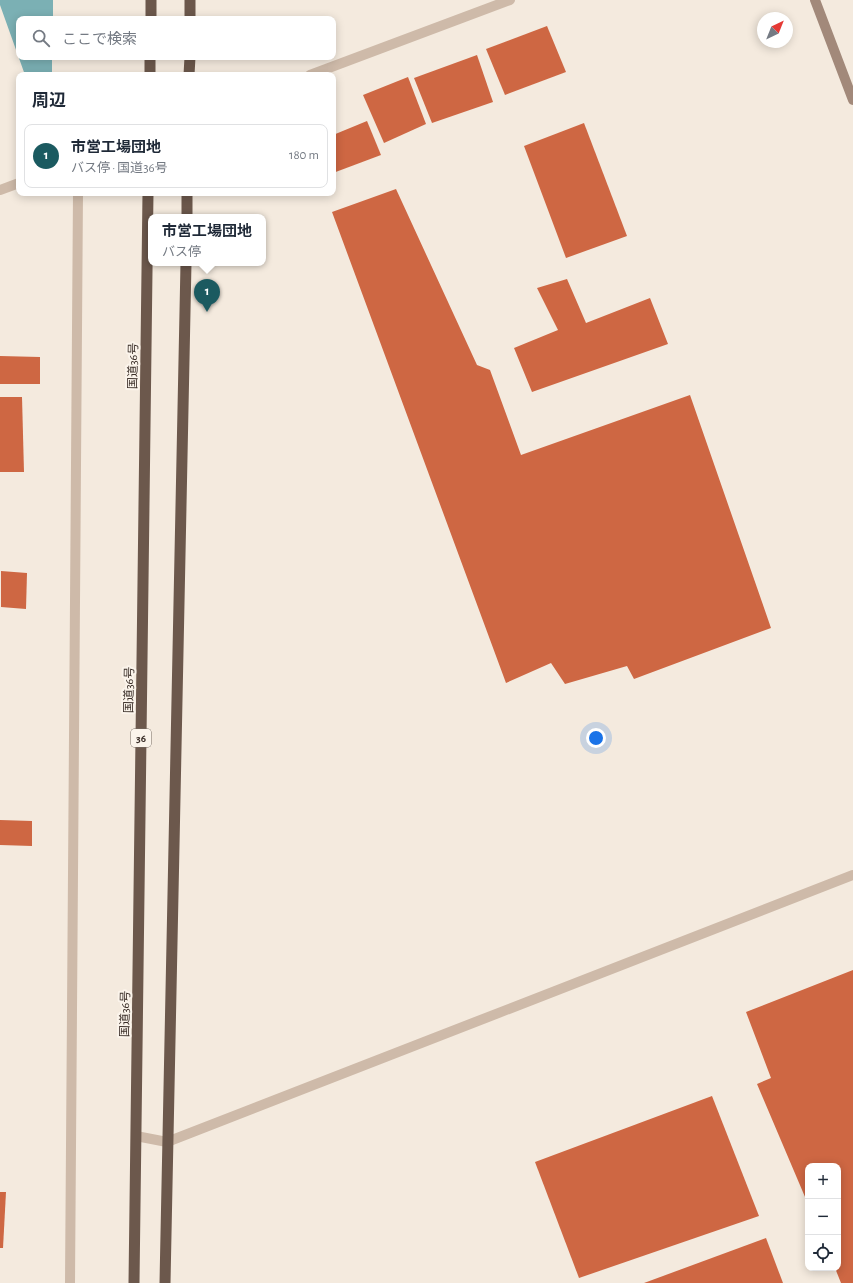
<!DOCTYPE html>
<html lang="ja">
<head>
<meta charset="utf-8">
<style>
  :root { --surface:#fff; --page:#f6f6f7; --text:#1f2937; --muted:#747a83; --line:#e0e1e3; --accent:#1b5a60 }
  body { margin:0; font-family:"Alegreya Sans","Noto Sans JP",sans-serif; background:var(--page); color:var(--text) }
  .controls { position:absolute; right:12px; bottom:12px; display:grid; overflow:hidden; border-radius:8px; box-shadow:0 2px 10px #0003 }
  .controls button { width:36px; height:36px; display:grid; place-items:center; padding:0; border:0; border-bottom:1px solid var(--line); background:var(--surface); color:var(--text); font:20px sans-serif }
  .compass { position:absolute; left:757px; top:12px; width:36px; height:36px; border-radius:50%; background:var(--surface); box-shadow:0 2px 10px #0003; rotate:43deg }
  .you { position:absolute; left:596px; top:738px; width:14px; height:14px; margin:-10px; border:3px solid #fff; border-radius:50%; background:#1a73e8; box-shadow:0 0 0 6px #1a73e833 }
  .badge { display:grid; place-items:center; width:26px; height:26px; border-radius:50%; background:var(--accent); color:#fff; font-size:13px; font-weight:700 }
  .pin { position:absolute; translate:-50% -33px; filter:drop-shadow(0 1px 2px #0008) }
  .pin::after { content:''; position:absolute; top:21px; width:14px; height:12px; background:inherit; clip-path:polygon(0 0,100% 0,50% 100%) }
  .popup { position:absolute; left:148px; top:214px; width:118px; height:52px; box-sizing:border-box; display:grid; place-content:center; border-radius:8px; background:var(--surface); filter:drop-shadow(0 1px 3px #0005); font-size:13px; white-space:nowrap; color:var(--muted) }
  .popup b { font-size:15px; color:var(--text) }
  .popup::after { content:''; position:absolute; left:50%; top:100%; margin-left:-8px; border:8px solid transparent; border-top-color:var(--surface) }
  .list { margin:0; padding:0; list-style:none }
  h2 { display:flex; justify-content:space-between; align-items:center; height:52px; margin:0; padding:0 16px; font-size:17px }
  h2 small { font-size:13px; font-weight:400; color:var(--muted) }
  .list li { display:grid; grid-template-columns:26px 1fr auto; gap:12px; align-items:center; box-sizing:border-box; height:64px; margin:0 8px 8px; padding:0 8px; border:1px solid var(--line); border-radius:8px }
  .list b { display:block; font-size:15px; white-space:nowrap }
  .list p { margin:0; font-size:13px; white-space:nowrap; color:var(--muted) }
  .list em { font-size:13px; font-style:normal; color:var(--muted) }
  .icon { flex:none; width:22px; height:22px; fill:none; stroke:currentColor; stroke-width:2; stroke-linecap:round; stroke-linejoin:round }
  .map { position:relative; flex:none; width:853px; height:1283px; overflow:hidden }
  .search { position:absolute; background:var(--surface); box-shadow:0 2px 10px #0003; left:16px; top:16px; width:320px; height:44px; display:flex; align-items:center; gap:10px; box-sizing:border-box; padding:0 14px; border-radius:8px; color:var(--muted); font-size:15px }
  .panel { position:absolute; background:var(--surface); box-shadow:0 2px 10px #0003; left:16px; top:72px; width:320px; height:124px; border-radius:8px }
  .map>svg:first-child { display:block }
</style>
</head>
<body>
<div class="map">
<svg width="853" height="1283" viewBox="0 0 853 1283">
  <rect width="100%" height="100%" fill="#f4eade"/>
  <polygon fill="#7bb0b4" points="0,0 53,0 53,19 19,19 19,57 52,57 52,75 25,75 0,5"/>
  <g fill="#ce6743">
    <polygon points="547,26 566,72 505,95 486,49"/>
    <polygon points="477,55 493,102 432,123 414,78"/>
    <polygon points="408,77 426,124 384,143 363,95"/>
    <polygon points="367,121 381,155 333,173 333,135"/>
    <polygon points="584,123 627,236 566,258 524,146"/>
    <polygon points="396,189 477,365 490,370 521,455 690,395 771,628 634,679 627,666 565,684 551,663 506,683 332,212"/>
    <polygon points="567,279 586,323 650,298 668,344 532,392 514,348 558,330 537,288"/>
    <polygon points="0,356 40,357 40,384 0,384"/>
    <polygon points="0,397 22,397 24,472 0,472"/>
    <polygon points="1,571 27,573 26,609 1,607"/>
    <polygon points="0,820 32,821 32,846 0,845"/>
    <polygon points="853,970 853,1283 841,1283 835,1268 838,1268 838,1166 808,1166 808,1204 757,1084 771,1078 746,1012"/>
    <polygon points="712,1096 759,1216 579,1278 535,1162"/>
    <polygon points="0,1192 6,1192 3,1248 0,1248"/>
    <polygon points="766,1238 783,1283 644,1283"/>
  </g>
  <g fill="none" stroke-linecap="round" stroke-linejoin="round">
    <g stroke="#cebaa9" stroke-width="10">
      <polyline points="136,1136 167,1142 853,875"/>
      <polyline points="70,1283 78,193"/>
    </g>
    <g stroke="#cebaa9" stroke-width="10">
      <polyline points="310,75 510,0"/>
      <polyline points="0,190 19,183"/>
    </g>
    <polyline stroke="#a2897a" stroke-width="10" points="815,0 853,100"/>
    <g stroke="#6c584c" stroke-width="11">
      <polyline points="151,19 151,0"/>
      <polyline points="190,19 190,0"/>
      <polyline points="150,75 150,57"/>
      <polyline points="189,75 190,57"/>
      <polyline points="187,217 187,193"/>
      <polyline points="134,1283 148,193"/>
      <polyline points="165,1283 186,263"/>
    </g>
  </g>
  <g text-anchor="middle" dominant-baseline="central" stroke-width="4" stroke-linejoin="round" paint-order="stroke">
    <rect fill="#fbf4eb" stroke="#756a63" stroke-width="1" x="131" y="729" width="20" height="18" rx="3"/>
    <g font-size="11" font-weight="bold" fill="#3b2f29">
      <text x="141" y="738">36</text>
    </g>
    <g font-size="12" fill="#3b2f29" stroke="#fbf4eb">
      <text transform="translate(133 366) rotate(-89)">国道36号</text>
      <text transform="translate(129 690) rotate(-89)">国道36号</text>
      <text transform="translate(125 1014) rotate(-89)">国道36号</text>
    </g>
  </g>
</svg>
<div class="controls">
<button>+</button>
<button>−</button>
<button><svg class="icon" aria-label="locate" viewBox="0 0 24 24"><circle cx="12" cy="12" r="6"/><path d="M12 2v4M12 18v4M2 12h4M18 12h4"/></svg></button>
</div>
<svg class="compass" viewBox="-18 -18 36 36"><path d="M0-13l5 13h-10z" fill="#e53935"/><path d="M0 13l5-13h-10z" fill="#747a83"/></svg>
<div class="you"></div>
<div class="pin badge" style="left:207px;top:312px">1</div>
<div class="popup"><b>市営工場団地</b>バス停</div>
<div class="search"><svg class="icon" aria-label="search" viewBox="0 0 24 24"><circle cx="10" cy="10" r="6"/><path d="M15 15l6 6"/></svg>ここで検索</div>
<section class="panel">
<h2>周辺<small></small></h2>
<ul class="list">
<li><span class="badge">1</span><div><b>市営工場団地</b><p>バス停 · 国道36号</p></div><em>180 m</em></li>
</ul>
</section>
</div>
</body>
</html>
